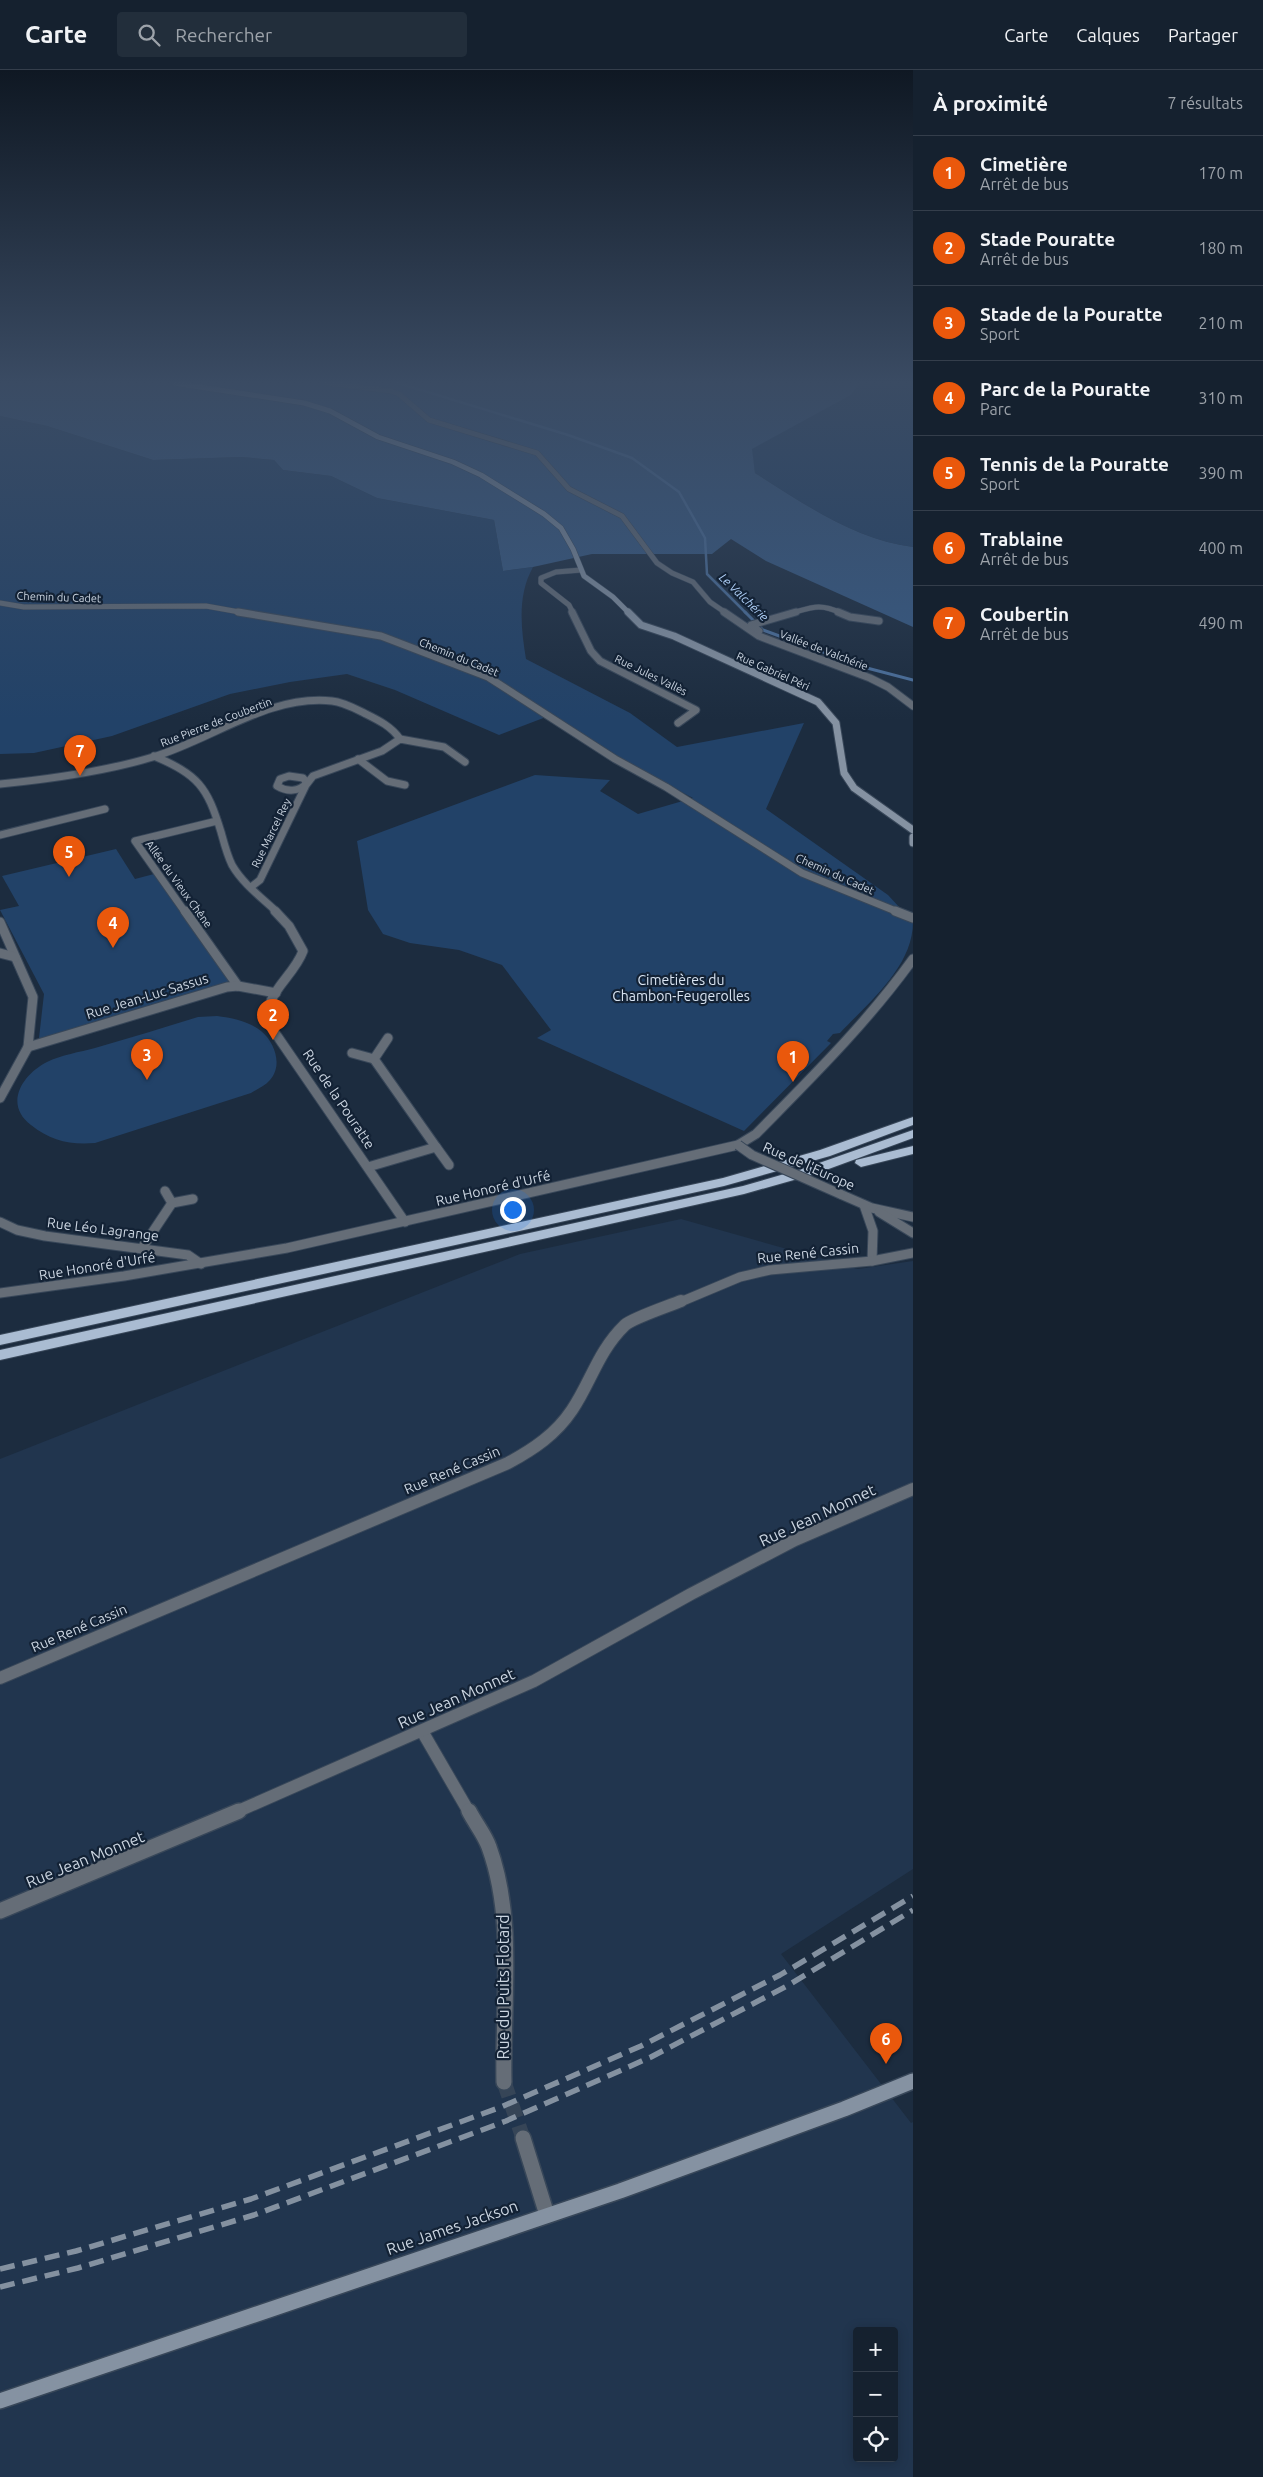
<!DOCTYPE html>
<html lang="fr">
<head>
<meta charset="utf-8">
<style>
  :root { --surface:#15212f; --page:#222e3b; --text:#f1f3f6; --muted:#9da3aa; --line:#343e4b; --accent:#ea580c }
  body { margin:0; font-family:Ubuntu,sans-serif; background:var(--page); color:var(--text) }
  .controls { position:absolute; right:15px; bottom:15px; display:grid; overflow:hidden; border-radius:5px; box-shadow:0 2px 12px #0003 }
  .controls button { width:45px; height:45px; display:grid; place-items:center; padding:0; border:0; border-bottom:1px solid var(--line); background:var(--surface); color:var(--text); font:25px sans-serif }
  .you { position:absolute; left:512px; top:1139px; width:18px; height:18px; margin:-12px; border:4px solid #fff; border-radius:50%; background:#1a73e8; box-shadow:0 0 0 8px #1a73e833 }
  .badge { display:grid; place-items:center; width:32px; height:32px; border-radius:50%; background:var(--accent); color:#fff; font-size:16px; font-weight:700 }
  .pin { position:absolute; translate:-50% -41px; filter:drop-shadow(0 1px 2px #0008) }
  .pin::after { content:''; position:absolute; top:26px; width:18px; height:15px; background:inherit; clip-path:polygon(0 0,100% 0,50% 100%) }
  .list { margin:0; padding:0; list-style:none }
  h2 { display:flex; justify-content:space-between; align-items:center; height:65px; margin:0; padding:0 20px; font-size:21px }
  h2 small { font-size:16px; font-weight:400; color:var(--muted) }
  .list li { display:grid; grid-template-columns:32px 1fr auto; gap:15px; align-items:center; box-sizing:border-box; height:75px; padding:0 20px; border-top:1px solid var(--line) }
  .list b { display:block; font-size:19px; white-space:nowrap }
  .list p { margin:0; font-size:16px; white-space:nowrap; color:var(--muted) }
  .list em { font-size:16px; font-style:normal; color:var(--muted) }
  .icon { flex:none; width:28px; height:28px; fill:none; stroke:currentColor; stroke-width:2; stroke-linecap:round; stroke-linejoin:round }
  .map { position:relative; flex:none; width:913px; height:2407px; overflow:hidden }
  header { display:flex; align-items:center; gap:30px; box-sizing:border-box; height:70px; padding:0 25px; background:var(--surface); border-bottom:1px solid var(--line) }
  header strong { font-size:24px }
  nav { display:flex; gap:28px; margin-inline-start:auto; font-size:18px }
  .search { width:350px; height:45px; background:var(--page); display:flex; align-items:center; gap:12px; box-sizing:border-box; padding:0 18px; border-radius:5px; color:var(--muted); font-size:19px }
  main { display:flex }
  aside { flex:1; background:var(--surface) }
  .map>svg:first-child { display:block }
</style>
</head>
<body>
<header>
<strong>Carte</strong>
<div class="search"><svg class="icon" aria-label="search" viewBox="0 0 24 24"><circle cx="10" cy="10" r="6"/><path d="M15 15l6 6"/></svg>Rechercher</div>
<nav><a>Carte</a><a>Calques</a><a>Partager</a></nav>
</header>
<main>
<div class="map">
<svg width="913" height="2407" viewBox="0 0 913 2407">
  <rect width="100%" height="100%" fill="#1c2c3f"/>
  <path fill="#21354e" fill-rule="evenodd" d="M681,1149L858,1199L913,1191V1799L781,1884L911,2053L913,2052V2407H0V1389L520,1184ZM857,2261H894V2388H857Z"/>
  <g fill="#224268">
    <path d="M860,313H913V477C856,470 804,434 755,403L751,379L851,325Z"/>
    <path d="M0,346L47,356L153,390L241,387L274,390L283,400L331,406L377,428L494,450L503,501L533,497C517,526 521,558 526,589L630,643L677,677L804,653L766,739L888,825L913,852C913,897 868,933 840,963L833,964L827,971L831,973L744,1061L537,968L551,960L502,895L459,880L410,873L383,864L368,840L357,771L535,705L610,710L600,721L638,744L693,728L625,693L546,647L499,665L395,620L347,604L290,612L230,624L112,666L34,683L0,684Z"/>
    <polygon points="116,779 135,809 154,804 231,913 45,969 39,968 44,924 0,840 19,836 2,806"/>
    <path d="M217,946C233,948 248,951 261,961C275,972 283,996 270,1010C265,1016 257,1019 251,1023L95,1073C70,1075 51,1071 31,1055C3,1034 23,1004 47,992C61,985 80,982 95,978C129,968 163,958 198,947Z"/>
  </g>
  <path fill="#375a84" d="M0,313H860L851,325L752,379L755,403C804,434 856,470 913,477V557L766,491L731,469L712,484H592L533,497L503,501L494,450L377,428L331,406L283,400L274,390L241,387L153,390L47,356L0,346Z"/>
  <g fill="none" stroke-linecap="round" stroke-linejoin="round">
    <polyline stroke="#4c709c" stroke-width="2.5" points="398,313 568,365 632,388 679,422 705,468 707,504 746,543"/>
    <polyline stroke="#4c709c" stroke-width="3" points="745,542 763,560 867,598 913,610"/>
    <polyline stroke="#364557" stroke-width="15" stroke-dasharray="15 8" stroke-linecap="butt" points="504,2012 523,2068"/>
    <defs>
      <g id="minor-far4">
        <polyline points="327,313 391,321 399,324 429,350 537,383 569,419 622,446 657,493 672,503 693,512 710,532 726,543"/>
        <polyline points="0,533 24,537 206,536 245,543"/>
        <polyline points="573,543 569,535 541,513 541,508 556,502 581,500"/>
        <path d="M792,543C813,537 820,533 841,543"/>
      </g>
      <g id="minor-far3">
        <polyline points="238,542 381,566 488,607 615,689 666,717 802,803 898,842"/>
        <polyline points="572,542 591,581 600,591 696,640 678,653"/>
        <polyline points="724,542 759,566 870,608 888,617 913,636"/>
        <polyline points="838,542 850,547 879,551"/>
        <polyline points="759,561 751,555 796,542"/>
        <path d="M154,686C198,705 207,716 221,762C224,773 227,785 232,795C243,814 261,827 277,842"/>
        <polyline points="358,689 387,711 405,715"/>
        <path d="M289,706L303,708L307,713C299,722 287,722 277,716L280,709Z"/>
        <path d="M0,714C51,709 103,702 153,687C211,670 269,624 332,631C343,632 354,638 364,643C378,650 391,656 400,669"/>
        <polyline points="0,765 105,739"/>
        <polyline points="251,817 260,810 306,715 313,706 382,681 400,669 444,677 465,692"/>
        <polyline points="185,842 135,771 217,751"/>
      </g>
      <g id="minor-far2">
        <polyline points="185,841 238,916"/>
        <path d="M275,841L289,856L303,881C293,909 259,925 271,957L405,1152"/>
        <polyline points="895,841 913,848"/>
        <polyline points="0,852 33,927 28,977 0,1028"/>
        <polyline points="0,883 15,887"/>
        <polyline points="28,977 227,917 238,916 276,923"/>
        <polyline points="352,983 374,989"/>
        <polyline points="436,1077 449,1095"/>
        <polyline points="368,1097 436,1077 374,989 388,968"/>
        <polyline points="840,1124 872,1138 913,1147"/>
        <polyline points="172,1133 193,1129"/>
        <polyline points="864,1135 873,1161 872,1191"/>
        <polyline points="879,1142 913,1163"/>
        <polyline points="0,1152 17,1160 45,1166 188,1185 201,1194"/>
        <polyline points="142,1178 172,1133 165,1121"/>
        <path d="M0,1223L124,1206L287,1178L738,1075L756,1064C811,1008 867,953 913,889"/>
        <polyline points="678,1233 740,1207 770,1200 872,1191 913,1183"/>
      </g>
      <g id="minor-far1">
        <path d="M0,1608L508,1393C534,1379 556,1364 572,1340C591,1312 598,1281 625,1255C633,1248 669,1236 681,1231"/>
        <polyline points="422,1661 469,1742"/>
        <polyline points="236,1742 534,1611 691,1524 795,1470 913,1419"/>
      </g>
      <g id="minor">
        <path d="M469,1741C475,1753 485,1765 489,1777C516,1851 502,1936 504,2012"/>
        <polyline points="0,1841 239,1741"/>
        <polyline points="523,2068 547,2145"/>
      </g>
      <polyline id="secondary-far2" points="174,313 304,333 330,341 378,367 453,392 481,405 544,444 561,458 573,479 584,506 613,527 629,543"/>
      <g id="secondary-far1">
        <polyline points="628,542 641,555 674,566 818,632 836,653 844,703 854,718 913,760"/>
        <polyline points="913,767 913,773"/>
      </g>
      <polyline id="secondary" points="0,2331 620,2121 844,2039 913,2011"/>
      <g id="trunk">
        <polygon points="913,1047 913,1055 830,1086 724,1116 0,1275 0,1265 723,1108 820,1080"/>
        <polygon points="913,1060 913,1068 815,1104 744,1124 0,1290 0,1280 743,1116 805,1098"/>
        <polygon points="913,1076 913,1084 861,1097 855,1093 856,1090"/>
      </g>
    </defs>
    <use href="#minor-far4" stroke="#384759" stroke-width="6"/>
    <use href="#minor-far3" stroke="#384759" stroke-width="9"/>
    <use href="#minor-far2" stroke="#384759" stroke-width="11"/>
    <use href="#minor-far1" stroke="#384759" stroke-width="14"/>
    <use href="#minor" stroke="#384759" stroke-width="18"/>
    <use href="#secondary-far2" stroke="#384759" stroke-width="6"/>
    <use href="#secondary-far1" stroke="#384759" stroke-width="9"/>
    <use href="#secondary" stroke="#384759" stroke-width="18"/>
    <use href="#trunk" stroke="#384759" stroke-width="2"/>
    <use href="#minor-far4" stroke="#656d77" stroke-width="5"/>
    <use href="#minor-far3" stroke="#656d77" stroke-width="7"/>
    <use href="#minor-far2" stroke="#656d77" stroke-width="9"/>
    <use href="#minor-far1" stroke="#656d77" stroke-width="12"/>
    <use href="#minor" stroke="#656d77" stroke-width="15"/>
    <use href="#secondary-far2" stroke="#8592a2" stroke-width="5"/>
    <use href="#secondary-far1" stroke="#8592a2" stroke-width="7"/>
    <use href="#secondary" stroke="#8592a2" stroke-width="15"/>
    <use href="#trunk" fill="#aabcd2" fill-rule="evenodd"/>
    <g stroke="#8491a0" stroke-width="5.5" stroke-dasharray="15 8" stroke-linecap="butt">
      <polyline points="0,2199 76,2181 251,2129 501,2037 641,1976 780,1905 913,1826"/>
      <polyline points="0,2217 78,2198 254,2145 506,2051 651,1987 787,1916 913,1840"/>
    </g>
    <defs>
      <polyline id="minor-bridge" points="738,1075 752,1085 840,1124"/>
    </defs>
    <use href="#minor-bridge" stroke="#384759" stroke-width="11" stroke-linecap="butt"/>
    <use href="#minor-bridge" stroke="#656d77" stroke-width="9"/>
  </g>
  <linearGradient id="sky" x2="0" y2="1"><stop stop-color="#0f1823"/><stop offset="0.48" stop-color="#3a4b63"/><stop offset="1" stop-color="#3a4b63" stop-opacity="0"/></linearGradient>
  <rect width="913" height="650" fill="url(#sky)"/>
  <g text-anchor="middle" dominant-baseline="central" stroke-width="4.5" stroke-linejoin="round" paint-order="stroke">
    <g font-size="11" fill="#cbd5e1" stroke="#132235">
      <text transform="translate(59 527) rotate(2)">Chemin du Cadet</text>
      <text transform="translate(824 580) rotate(21)">Vallée de Valchérie</text>
      <text transform="translate(459 587) rotate(22)">Chemin du Cadet</text>
      <text transform="translate(773 601) rotate(24)">Rue Gabriel Péri</text>
      <text transform="translate(651 605) rotate(26)">Rue Jules Vallès</text>
      <text transform="translate(216 652) rotate(-21)">Rue Pierre de Coubertin</text>
      <text transform="translate(271 763) rotate(-64)">Rue Marcel Rey</text>
      <text transform="translate(835 804) rotate(24)">Chemin du Cadet</text>
      <text transform="translate(179 814) rotate(54)">Allée du Vieux Chêne</text>
    </g>
    <g font-size="12" font-style="italic" fill="#afcff7" stroke="#132235">
      <text transform="translate(744 527) rotate(44)">Le Valchérie</text>
    </g>
    <g font-size="14" fill="#dae5f3" stroke="#132235">
      <text x="681" y="910">Cimetières du<tspan x="681" dy="16">Chambon-Feugerolles</tspan></text>
    </g>
    <g font-size="14" fill="#cbd5e1" stroke="#132235">
      <text transform="translate(147 926) rotate(-17)">Rue Jean-Luc Sassus</text>
      <text transform="translate(339 1029) rotate(56)">Rue de la Pouratte</text>
      <text transform="translate(809 1096) rotate(24)">Rue de l'Europe</text>
      <text transform="translate(493 1118) rotate(-13)">Rue Honoré d'Urfé</text>
      <text transform="translate(103 1159) rotate(7)">Rue Léo Lagrange</text>
      <text transform="translate(808 1183) rotate(-6)">Rue René Cassin</text>
      <text transform="translate(97 1196) rotate(-9)">Rue Honoré d'Urfé</text>
      <text transform="translate(452 1400) rotate(-23)">Rue René Cassin</text>
      <text transform="translate(79 1558) rotate(-23)">Rue René Cassin</text>
    </g>
    <g font-size="16" fill="#cbd5e1" stroke="#132235">
      <text transform="translate(817 1445) rotate(-25)">Rue Jean Monnet</text>
      <text transform="translate(456 1628) rotate(-24)">Rue Jean Monnet</text>
      <text transform="translate(85 1789) rotate(-22)">Rue Jean Monnet</text>
      <text transform="translate(503 1917) rotate(-90)">Rue du Puits Flotard</text>
      <text transform="translate(452 2157) rotate(-19)">Rue James Jackson</text>
    </g>
  </g>
</svg>
<div class="controls">
<button>+</button>
<button>−</button>
<button><svg class="icon" aria-label="locate" viewBox="0 0 24 24"><circle cx="12" cy="12" r="6"/><path d="M12 2v4M12 18v4M2 12h4M18 12h4"/></svg></button>
</div>
<div class="you"></div>
<div class="pin badge" style="left:793px;top:1012px">1</div>
<div class="pin badge" style="left:273px;top:970px">2</div>
<div class="pin badge" style="left:147px;top:1010px">3</div>
<div class="pin badge" style="left:113px;top:878px">4</div>
<div class="pin badge" style="left:69px;top:807px">5</div>
<div class="pin badge" style="left:886px;top:1994px">6</div>
<div class="pin badge" style="left:80px;top:706px">7</div>
</div>
<aside>
<h2>À proximité<small>7 résultats</small></h2>
<ul class="list">
<li><span class="badge">1</span><div><b>Cimetière</b><p>Arrêt de bus</p></div><em>170 m</em></li>
<li><span class="badge">2</span><div><b>Stade Pouratte</b><p>Arrêt de bus</p></div><em>180 m</em></li>
<li><span class="badge">3</span><div><b>Stade de la Pouratte</b><p>Sport</p></div><em>210 m</em></li>
<li><span class="badge">4</span><div><b>Parc de la Pouratte</b><p>Parc</p></div><em>310 m</em></li>
<li><span class="badge">5</span><div><b>Tennis de la Pouratte</b><p>Sport</p></div><em>390 m</em></li>
<li><span class="badge">6</span><div><b>Trablaine</b><p>Arrêt de bus</p></div><em>400 m</em></li>
<li><span class="badge">7</span><div><b>Coubertin</b><p>Arrêt de bus</p></div><em>490 m</em></li>
</ul>
</aside>
</main>
</body>
</html>
